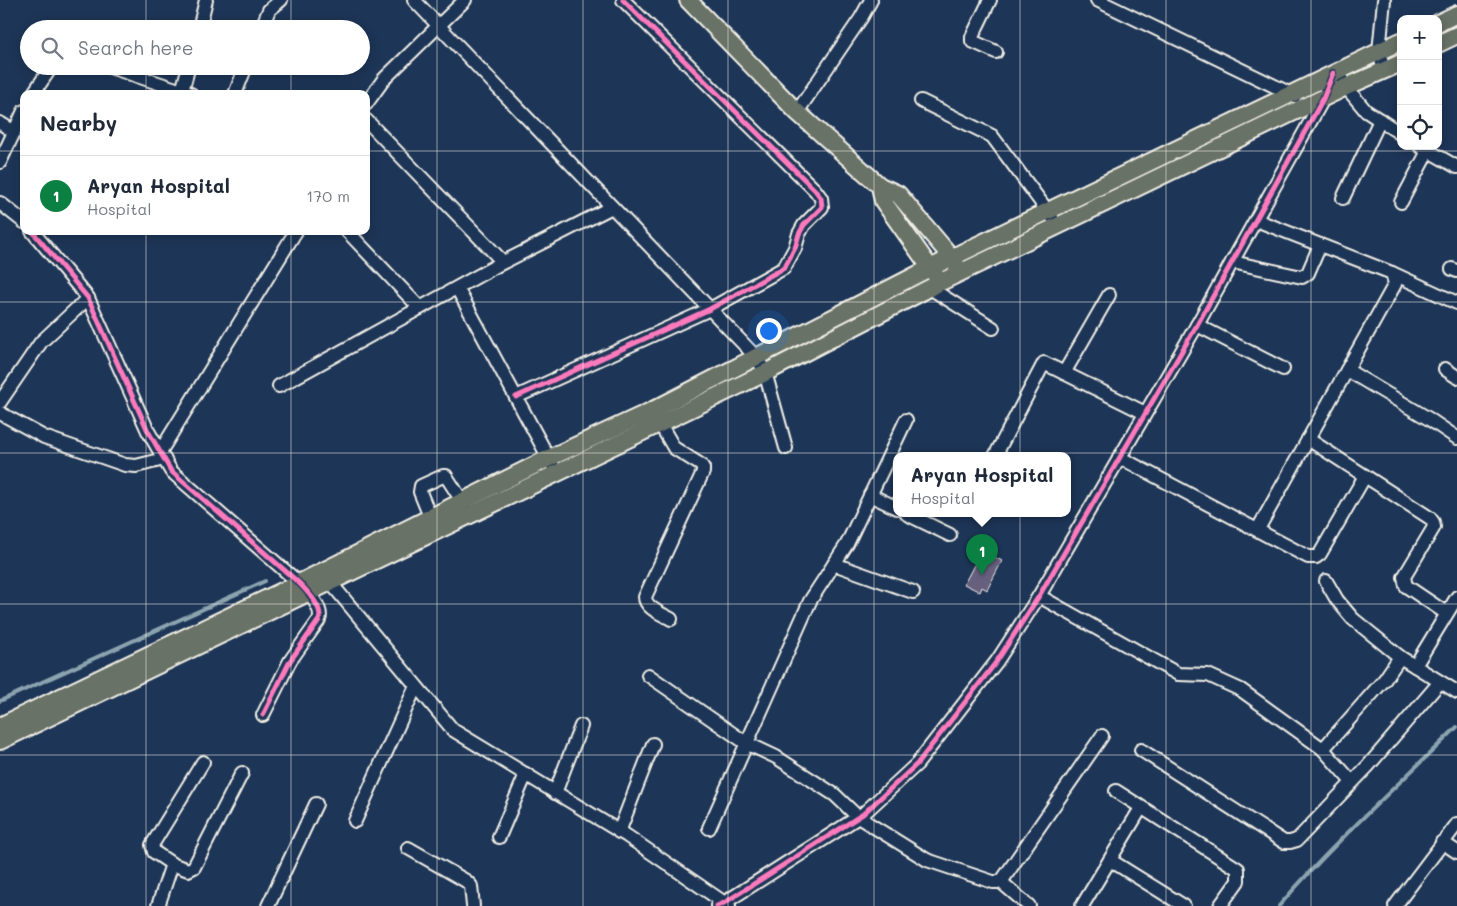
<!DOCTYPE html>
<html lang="en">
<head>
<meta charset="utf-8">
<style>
  :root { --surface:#fff; --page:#f6f6f7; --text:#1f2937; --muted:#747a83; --line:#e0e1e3; --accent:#0b8043 }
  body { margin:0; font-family:Mali,sans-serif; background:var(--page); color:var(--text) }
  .controls { position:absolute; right:15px; top:15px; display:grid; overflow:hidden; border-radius:10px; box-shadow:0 2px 12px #0003 }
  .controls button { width:45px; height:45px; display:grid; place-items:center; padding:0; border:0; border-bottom:1px solid var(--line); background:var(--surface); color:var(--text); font:25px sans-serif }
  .you { position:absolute; left:768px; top:330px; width:18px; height:18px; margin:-12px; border:4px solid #fff; border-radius:50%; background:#1a73e8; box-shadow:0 0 0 8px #1a73e833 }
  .badge { display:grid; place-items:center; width:32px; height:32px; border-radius:50%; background:var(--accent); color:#fff; font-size:16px; font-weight:700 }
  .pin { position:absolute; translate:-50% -41px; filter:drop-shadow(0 1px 2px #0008) }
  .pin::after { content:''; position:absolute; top:26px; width:18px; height:15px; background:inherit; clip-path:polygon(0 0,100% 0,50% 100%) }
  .popup { position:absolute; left:893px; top:452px; width:178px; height:65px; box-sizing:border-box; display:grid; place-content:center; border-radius:10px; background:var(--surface); filter:drop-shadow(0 1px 4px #0005); font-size:16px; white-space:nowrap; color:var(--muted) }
  .popup b { font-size:19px; color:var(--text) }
  .popup::after { content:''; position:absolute; left:50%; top:100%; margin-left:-10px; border:10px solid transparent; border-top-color:var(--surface) }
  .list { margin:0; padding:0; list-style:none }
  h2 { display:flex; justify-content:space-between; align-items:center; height:65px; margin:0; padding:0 20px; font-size:21px }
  h2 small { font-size:16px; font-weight:400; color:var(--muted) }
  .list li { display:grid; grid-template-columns:32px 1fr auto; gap:15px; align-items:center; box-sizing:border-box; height:80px; padding:0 20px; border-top:1px solid var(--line) }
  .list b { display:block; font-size:19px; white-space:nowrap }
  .list p { margin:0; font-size:16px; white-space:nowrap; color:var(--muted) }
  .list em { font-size:16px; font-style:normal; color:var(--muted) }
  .icon { flex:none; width:28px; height:28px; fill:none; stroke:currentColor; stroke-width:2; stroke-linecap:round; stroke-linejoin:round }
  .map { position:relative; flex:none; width:1457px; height:906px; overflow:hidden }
  .search { position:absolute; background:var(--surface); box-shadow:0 2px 12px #0003; left:20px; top:20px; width:350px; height:55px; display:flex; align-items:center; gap:12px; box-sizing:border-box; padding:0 18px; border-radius:28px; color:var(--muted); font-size:19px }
  .panel { position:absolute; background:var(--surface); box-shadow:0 2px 12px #0003; left:20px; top:90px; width:350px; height:145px; border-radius:10px }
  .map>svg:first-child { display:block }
</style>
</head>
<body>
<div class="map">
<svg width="1457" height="906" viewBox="0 0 1457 906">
  <rect width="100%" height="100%" fill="#1d3557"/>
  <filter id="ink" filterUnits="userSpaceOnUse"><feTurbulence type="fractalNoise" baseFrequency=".02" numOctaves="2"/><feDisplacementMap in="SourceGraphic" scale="10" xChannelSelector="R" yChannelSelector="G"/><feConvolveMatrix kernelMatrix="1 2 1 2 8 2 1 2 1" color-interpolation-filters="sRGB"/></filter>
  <g filter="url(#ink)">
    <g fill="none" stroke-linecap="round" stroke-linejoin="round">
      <g stroke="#8ba4af" stroke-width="4">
        <polyline points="0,701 265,581"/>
        <path d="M1279,906C1334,842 1397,786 1457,727"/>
      </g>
    </g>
    <polygon fill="#66617e" stroke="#f4f1e8" points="982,550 1002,561 987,590 982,587 980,592 964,584"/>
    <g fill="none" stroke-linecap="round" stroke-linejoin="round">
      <defs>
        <g id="minor">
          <polyline points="414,0 757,358 765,372 786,448"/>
          <polyline points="990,0 972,37 972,41 996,52"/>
          <polyline points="1097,0 1295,96"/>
          <polyline points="199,29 206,0"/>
          <polyline points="261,29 269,10 281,0"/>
          <polyline points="107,66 191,94"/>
          <polyline points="1337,71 1346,87 1366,111 1401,134"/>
          <polyline points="1384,71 1379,52 1384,0"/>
          <polyline points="182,91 189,66"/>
          <polyline points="33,94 52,66"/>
          <polyline points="235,94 246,66"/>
          <polyline points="921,101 992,136 1052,217"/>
          <polyline points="366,104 384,79 465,0"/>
          <polyline points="797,112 861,18 871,0"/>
          <polyline points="366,120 503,262"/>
          <polyline points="0,123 13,131"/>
          <polyline points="1420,146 1457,167"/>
          <polyline points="0,162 24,111"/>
          <polyline points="1343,198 1380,120"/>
          <polyline points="1401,202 1428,151"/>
          <polyline points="0,203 24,222"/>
          <polyline points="1256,220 1392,273 1395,284 1258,529"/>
          <path d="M32,231L88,298L148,431L171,471L299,583C307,591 324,608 319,620L290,661L263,715"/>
          <polyline points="347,231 420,308"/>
          <polyline points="1232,262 1302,277 1308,273 1320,245"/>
          <polyline points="1452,269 1457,271"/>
          <polyline points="1392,273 1457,303"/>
          <polyline points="457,288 553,466"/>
          <polyline points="930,288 993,328"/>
          <polyline points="1197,325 1283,369"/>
          <polyline points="1445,369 1457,377"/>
          <polyline points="1347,370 1429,419 1457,438"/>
          <polyline points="1064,373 1109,295"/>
          <polyline points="279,386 496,266 612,207"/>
          <polyline points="516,397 710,309 784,268 795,248 799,234 804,225 822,207 821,198 815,190 623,0"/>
          <polyline points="0,402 41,342 88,298"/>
          <polyline points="0,413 44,437 125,465 136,466 164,459"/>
          <path d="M656,417L674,448L701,465L703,468V472L645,597C645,608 662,614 671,619"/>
          <polyline points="1308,439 1430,518 1433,522 1434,527 1404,577 1406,586 1446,613"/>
          <polyline points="160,452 296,231"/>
          <polyline points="995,456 1044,363 1145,413"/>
          <polyline points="1119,457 1308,557 1316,557 1320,554 1365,476"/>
          <polyline points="870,495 897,508"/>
          <polyline points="907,514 950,535"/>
          <polyline points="433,524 420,492 421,486 443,476 446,476 466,507"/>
          <polyline points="834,564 913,592"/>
          <polyline points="325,576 453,730 627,836 729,906"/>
          <polyline points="1326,581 1337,600 1353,619 1400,657 1457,692"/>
          <polyline points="1039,596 1178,674 1208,675 1241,690 1323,749 1352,782"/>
          <polyline points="1415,666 1457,597"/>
          <polyline points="648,675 746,743 776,757 835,795 858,817 927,860 993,882 1001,882 1102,736"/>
          <polyline points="1323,749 1385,679 1400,657"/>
          <polyline points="1141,750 1284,842 1290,842 1297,840 1368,766 1440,682"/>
          <polyline points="203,762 152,845 154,852 172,864 188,870 194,867 242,773"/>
          <polyline points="1116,791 1238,869 1238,881 1220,906"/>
          <polyline points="555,793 581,726"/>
          <polyline points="355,821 416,686"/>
          <polyline points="709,828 810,601 847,544 906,420"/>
          <polyline points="619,832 653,744"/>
          <polyline points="499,837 526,774"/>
          <polyline points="1442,842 1457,852"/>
          <polyline points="408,848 466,881 471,886 473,906"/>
          <polyline points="1110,860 1184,906"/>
          <polyline points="1001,882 1029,906"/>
          <polyline points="158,906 172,864"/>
          <polyline points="268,906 316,804"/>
          <polyline points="717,906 724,903 863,814 917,764 997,661 1039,596 1197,325 1323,99 1333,73"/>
          <polyline points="1082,906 1141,808"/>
          <polyline points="1395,906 1457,824"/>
        </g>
        <g id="major">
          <polyline points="688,0 797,112 880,186 898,194 952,258 957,266"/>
          <polyline points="1438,23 1457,14"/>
          <polyline points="1438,44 1457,35"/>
          <polyline points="880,186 883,201 936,276"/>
          <polyline points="0,726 299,583 549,458 653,410 930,268 1401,41"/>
          <polyline points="0,741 763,374 941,282 1346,87 1401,63"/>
        </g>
      </defs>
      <use href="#minor" stroke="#f4f1e8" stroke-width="16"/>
      <use href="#major" stroke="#f4f1e8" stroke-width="20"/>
      <use href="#minor" stroke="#1d3557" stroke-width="12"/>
      <use href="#major" stroke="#697266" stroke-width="16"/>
      <defs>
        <g id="cycleway">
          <path d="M32,231L88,298L148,431L171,471L299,583C307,591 324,608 319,620L290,661L263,715"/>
          <polyline points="516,397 710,309 784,268 795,248 799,234 804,225 822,207 821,198 815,190 623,0"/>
          <polyline points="717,906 724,903 863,814 917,764 997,661 1039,596 1197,325 1323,99 1333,73"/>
        </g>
      </defs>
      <use href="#cycleway" stroke="#1d3557" stroke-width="8"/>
      <use href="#cycleway" stroke="#fd7abc" stroke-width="5"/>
    </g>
  </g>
  <path fill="none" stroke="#f4f1e8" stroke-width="1" stroke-opacity="0.55" d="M146,0V29M291,0V29M437,0V906M583,0V906M728,0V906M874,0V906M1020,0V906M1166,0V906M1311,0V906M146,66V94M291,66V94M0,151H24M366,151H1457M146,231V906M291,231V906M0,302H1457M0,453H1457M0,604H1457M0,755H1457"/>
</svg>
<div class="controls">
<button>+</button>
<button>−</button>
<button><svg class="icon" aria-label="locate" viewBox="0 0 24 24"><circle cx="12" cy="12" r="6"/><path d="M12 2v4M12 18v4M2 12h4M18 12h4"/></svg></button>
</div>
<div class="you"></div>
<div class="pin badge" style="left:982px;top:575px">1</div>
<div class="popup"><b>Aryan Hospital</b>Hospital</div>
<div class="search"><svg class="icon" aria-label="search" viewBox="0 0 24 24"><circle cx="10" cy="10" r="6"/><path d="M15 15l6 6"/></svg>Search here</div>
<section class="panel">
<h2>Nearby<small></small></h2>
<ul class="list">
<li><span class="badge">1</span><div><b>Aryan Hospital</b><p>Hospital</p></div><em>170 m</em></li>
</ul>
</section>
</div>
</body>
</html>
